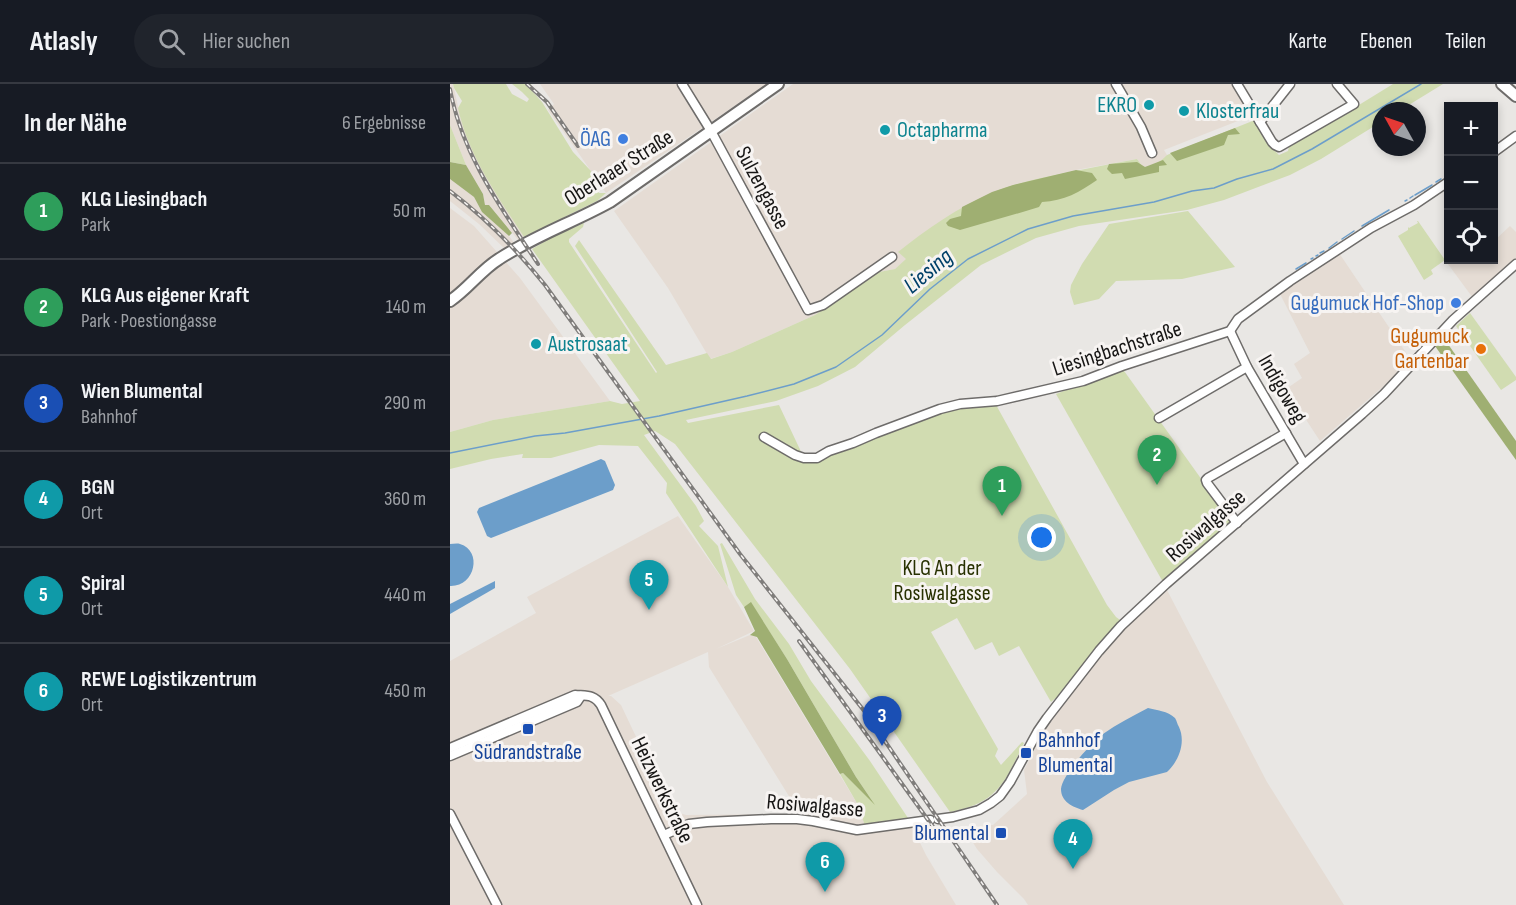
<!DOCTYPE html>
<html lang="de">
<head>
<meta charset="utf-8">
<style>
  :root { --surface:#171b24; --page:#20242c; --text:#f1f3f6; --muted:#9ea1a6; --line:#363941; --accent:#d93025 }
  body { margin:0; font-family:"Sofia Sans Condensed",sans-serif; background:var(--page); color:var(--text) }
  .controls { position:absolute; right:18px; top:18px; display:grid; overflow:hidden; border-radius:0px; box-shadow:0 3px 9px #0003 }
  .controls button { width:54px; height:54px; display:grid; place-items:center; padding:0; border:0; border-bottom:2px solid var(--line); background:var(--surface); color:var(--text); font:30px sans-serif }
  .compass { position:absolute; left:922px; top:18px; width:54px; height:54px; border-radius:50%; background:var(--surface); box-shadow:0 3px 9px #0003; rotate:310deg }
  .you { position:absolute; left:592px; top:454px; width:21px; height:21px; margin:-15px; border:4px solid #fff; border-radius:50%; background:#1a73e8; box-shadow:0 0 0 9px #1a73e833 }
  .badge { display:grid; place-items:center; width:39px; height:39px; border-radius:50%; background:var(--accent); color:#fff; font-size:20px; font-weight:700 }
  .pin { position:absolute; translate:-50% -50px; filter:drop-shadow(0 2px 3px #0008) }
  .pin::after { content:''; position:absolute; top:32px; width:21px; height:18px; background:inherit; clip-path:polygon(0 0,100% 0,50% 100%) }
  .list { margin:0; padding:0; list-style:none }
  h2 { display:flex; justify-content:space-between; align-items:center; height:78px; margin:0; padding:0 24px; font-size:26px }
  h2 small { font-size:20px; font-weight:400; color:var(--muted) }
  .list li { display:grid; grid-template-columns:39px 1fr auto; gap:18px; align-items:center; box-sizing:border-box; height:96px; padding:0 24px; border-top:2px solid var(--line) }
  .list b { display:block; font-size:22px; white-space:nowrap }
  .list p { margin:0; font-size:20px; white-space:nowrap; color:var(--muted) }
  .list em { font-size:20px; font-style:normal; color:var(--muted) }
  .icon { flex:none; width:33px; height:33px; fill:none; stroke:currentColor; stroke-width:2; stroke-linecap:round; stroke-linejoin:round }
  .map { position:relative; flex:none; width:1066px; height:821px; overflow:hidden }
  header { display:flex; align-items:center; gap:36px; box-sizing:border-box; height:84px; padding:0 30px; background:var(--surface); border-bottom:2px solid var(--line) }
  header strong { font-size:28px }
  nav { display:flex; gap:33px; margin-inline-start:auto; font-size:21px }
  .search { width:420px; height:54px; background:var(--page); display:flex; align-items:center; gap:15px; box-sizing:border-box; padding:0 21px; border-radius:33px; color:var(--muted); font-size:22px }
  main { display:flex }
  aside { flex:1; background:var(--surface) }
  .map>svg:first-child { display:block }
</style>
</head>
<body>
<header>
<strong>Atlasly</strong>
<div class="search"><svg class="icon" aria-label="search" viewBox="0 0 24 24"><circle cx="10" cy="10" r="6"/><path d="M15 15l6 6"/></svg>Hier suchen</div>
<nav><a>Karte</a><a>Ebenen</a><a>Teilen</a></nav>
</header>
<main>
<aside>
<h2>In der Nähe<small>6 Ergebnisse</small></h2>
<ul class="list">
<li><span class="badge" style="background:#2e9e5b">1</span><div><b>KLG Liesingbach</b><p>Park</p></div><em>50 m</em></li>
<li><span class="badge" style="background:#2e9e5b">2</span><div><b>KLG Aus eigener Kraft</b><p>Park · Poestiongasse</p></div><em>140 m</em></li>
<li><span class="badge" style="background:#1a4fb4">3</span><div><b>Wien Blumental</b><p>Bahnhof</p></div><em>290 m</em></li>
<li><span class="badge" style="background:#0f9aa8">4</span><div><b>BGN</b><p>Ort</p></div><em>360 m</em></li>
<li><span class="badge" style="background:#0f9aa8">5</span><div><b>Spiral</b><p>Ort</p></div><em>440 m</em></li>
<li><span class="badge" style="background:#0f9aa8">6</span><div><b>REWE Logistikzentrum</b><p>Ort</p></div><em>450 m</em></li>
</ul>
</aside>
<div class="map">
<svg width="1066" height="821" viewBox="0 0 1066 821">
  <rect width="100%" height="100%" fill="#e9e7e4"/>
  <g fill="#e5dcd4" fill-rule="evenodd">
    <polygon points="0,0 3,0 11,36 25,71 39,98 74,153 74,154 69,157 39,121 35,121 33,110 16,81 0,41"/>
    <polygon points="90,0 317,0 156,109 125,64 98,26 104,20"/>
    <polygon points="343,0 784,0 803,31 714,66 717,71 713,76 696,83 693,83 687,75 626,86 563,101 449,169 457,175 445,185 429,188 365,231 282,268 260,275 218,204 164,127"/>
    <polygon points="0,95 24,113 32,128 59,152 65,160 55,165 29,140 0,117"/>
    <polygon points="0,124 24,142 70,194 160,317 43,336 0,348"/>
    <polygon points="1060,142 1066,148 1066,175 1023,214 995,176 998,174 998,176 1044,176 1044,157"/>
    <polygon points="889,169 961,276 936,300 870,357 836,305 852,294 844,280 860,269 829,208"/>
    <path d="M228,432L278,503L304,547L266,565L300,551L306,553L408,721L415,742L458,734L476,771L506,821H0V577L86,529L77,513ZM258,568L259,583L350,730L236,731L230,729L221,711L215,714L171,621L161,612H158Z"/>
    <polygon points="717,506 817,698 894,821 578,821 574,815 547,788 527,765 517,749 512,747 510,744 543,741 577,710 574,686 595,646 637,589 662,558 692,527"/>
  </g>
  <g fill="#d1dcb1">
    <path d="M3,0H56L62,10L77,18L79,15L72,8L62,0H81L82,7L92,18L123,68L141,87L149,109H156L147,117L74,153C48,113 18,71 8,24L12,17L4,4Z"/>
    <path d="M943,0H993L949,27H931V38L871,75L840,91L774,116L737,126L629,142L586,154L531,181L455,241L405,283L368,302L326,317L236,336L238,339L329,321L354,374L505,324L545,319L657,521L666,533L673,538L654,556L608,612L601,618L569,562L549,572L542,558L525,566L507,534L481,548L548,665L545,672L551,681L572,658L574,659C554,700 547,719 500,728L400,585L225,360L205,347L194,351L246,422L254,437L249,442L268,462L278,503L216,409L217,399L188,362L149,361L101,374H72L73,370L41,375L0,385V348L43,336L160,317L172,320L190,317L82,165L104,152L134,139L133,143L119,155V158L206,289L207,288L125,162L129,156L216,281L257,269L261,275L282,268L365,231L429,188L445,185L456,175L448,168C477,145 508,123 542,109C558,102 574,98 591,94C623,87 655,81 687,75L693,83C703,83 711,77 717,71L805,36L824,66L829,71L838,67L839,62L891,32Z"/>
    <polygon points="0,41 16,81 0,78"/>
    <polygon points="738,127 785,183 732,195 666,197 649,215 624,221 620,208 621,201 632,180 659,140"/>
    <polygon points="967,137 968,137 995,176 981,186 983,190 974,196 948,152 958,146 958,143 959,144 968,139"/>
    <polygon points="1020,229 1066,293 1066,296 1051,306 1006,242"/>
    <polygon points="672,284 782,438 713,498 606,310"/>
    <polygon points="272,459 305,515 339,560 361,597 420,677 458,734 415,742 408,721 390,690 393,689 423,718 406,693 337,575 301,519 294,523 286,511 270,460"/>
  </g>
  <g fill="#9faf72">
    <polygon points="785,44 790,50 778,51 774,61 727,77 720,69"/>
    <polygon points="713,76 717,81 709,82 709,88 675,95 672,89 662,90 657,85 659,80 687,78 695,83"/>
    <polygon points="0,78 16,81 33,110 35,121 39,121 62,149 59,152 32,128 24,113 0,95"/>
    <path d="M626,86L642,89L647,96C630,108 614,117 592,118L589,123L576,127L510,146L498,142L496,139L500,135L511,132L512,123L542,108L563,101Z"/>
    <polygon points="993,253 1066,357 1066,376 985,262"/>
    <polygon points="301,518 337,575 406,693 425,721 393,689 390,690 307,553 300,551 305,547 294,523"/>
  </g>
  <g fill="#6c9eca">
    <polygon points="151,375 155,377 165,401 163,406 41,454 37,452 27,428 29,424"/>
    <path d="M0,460C3,460 7,459 10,460C33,467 25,503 0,502Z"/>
    <polygon points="45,497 45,504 0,530 0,520"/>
    <path d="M698,624C706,626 718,627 725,634C727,637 727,640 729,643C736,658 729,677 717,688L679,698L664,706L633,726C623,723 611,718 611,705C612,691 642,658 653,650C667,640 683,632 698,624Z"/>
  </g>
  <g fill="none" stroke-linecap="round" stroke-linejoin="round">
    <g stroke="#6c9eca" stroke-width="1.5">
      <polyline points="986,98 991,95"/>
      <polyline points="965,111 982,101"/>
      <polyline points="960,114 963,112"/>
      <polyline points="955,117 957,116"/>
      <polyline points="912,142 939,126"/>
      <polyline points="892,155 904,147"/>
      <polyline points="879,164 887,158"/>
      <polyline points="870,169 874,167"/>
      <polyline points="866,172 868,171"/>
      <polyline points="861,175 863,174"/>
      <polyline points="846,185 856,179"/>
      <polyline points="0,369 85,352 115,349 209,332 297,312 344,300 386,283 432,251 480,205 518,175 578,145 623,132 704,118 742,107 764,104 787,95 823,85 862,65 971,0"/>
    </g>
    <defs>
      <g id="minor">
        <polyline points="232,0 261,47 358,226 373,221 442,173"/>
        <polyline points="666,0 691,43 702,69"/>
        <polyline points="787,0 822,58 825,61 829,63 904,20 887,0"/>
        <polyline points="810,38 840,0"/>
        <polyline points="1044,68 1066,52"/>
        <polyline points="780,247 797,283 854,380"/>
        <polyline points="709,334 797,283"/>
        <polyline points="314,353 345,371 354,374 367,374 379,367 403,359 426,349 490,325 510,320 547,317 633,297 672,282 780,247 788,235 840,197 921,144 964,121 998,98"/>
        <polyline points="787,439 757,399 756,396 758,394 836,349"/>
        <path d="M0,664L125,611C136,612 144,610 151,621L247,821"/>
        <polyline points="0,672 127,618 131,612"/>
        <polyline points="0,730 47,821"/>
        <polyline points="488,735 503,733 529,726 541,719 550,712 560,698 588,647 597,634 649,567 671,542 716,500 912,330 934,310 1003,236 1066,180"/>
        <polyline points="214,751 239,740 257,738 321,735 347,735 363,737 407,746 480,736"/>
      </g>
      <g id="major">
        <polyline points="1052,0 1066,12"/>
        <path d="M0,217C18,205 31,186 49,175C84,152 124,138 160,118L328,0"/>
      </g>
    </defs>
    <use href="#minor" stroke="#6e6c6a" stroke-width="11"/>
    <use href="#major" stroke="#6e6c6a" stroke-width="14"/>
    <use href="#minor" stroke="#fff" stroke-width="8"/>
    <use href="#major" stroke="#fff" stroke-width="10"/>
    <defs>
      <g id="rail">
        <polyline points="77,0 97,18 128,62"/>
        <path d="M0,5C12,71 52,125 88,180"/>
        <path d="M0,107C37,135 66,165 95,201L290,470L415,628L547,821"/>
        <polyline points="349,557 486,747"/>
      </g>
    </defs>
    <use href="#rail" stroke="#7f7d7b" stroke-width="4"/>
    <use href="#rail" stroke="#f7f4f2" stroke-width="1.5" stroke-dasharray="4.5" stroke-linecap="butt"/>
  </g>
  <g fill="#0f9aa8" stroke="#f7f4f2" stroke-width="2">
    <circle cx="699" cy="21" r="6"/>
    <circle cx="734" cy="27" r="6"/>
    <circle cx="435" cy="46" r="6"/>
    <circle cx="86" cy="260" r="6"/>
  </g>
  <g fill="#3f7fe0" stroke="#f7f4f2" stroke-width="2">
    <circle cx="173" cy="55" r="6"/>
    <circle cx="1006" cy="219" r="6"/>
  </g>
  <circle fill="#e8710a" stroke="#f7f4f2" stroke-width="2" cx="1031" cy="265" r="6"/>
  <g fill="#1a4fb4" stroke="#f7f4f2" stroke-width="2">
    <rect x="72" y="639" width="12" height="12" rx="3"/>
    <rect x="570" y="663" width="12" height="12" rx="3"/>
    <rect x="545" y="743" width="12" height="12" rx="3"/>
  </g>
  <g text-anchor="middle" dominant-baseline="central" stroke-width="6" stroke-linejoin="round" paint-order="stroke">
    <g font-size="22" fill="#0d838f" stroke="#f7f4f2" text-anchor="start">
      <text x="687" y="21" text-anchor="end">EKRO</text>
      <text x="746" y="27">Klosterfrau</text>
      <text x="447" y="46">Octapharma</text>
      <text x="98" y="260">Austrosaat</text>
    </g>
    <g font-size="22" fill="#366cbe" stroke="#f7f4f2" text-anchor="end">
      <text x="161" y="55">ÖAG</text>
      <text x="994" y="219">Gugumuck Hof-Shop</text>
    </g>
    <g font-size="22" fill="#171615" stroke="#f7f4f2">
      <text transform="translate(169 84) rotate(-32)">Oberlaaer Straße</text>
      <text transform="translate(312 104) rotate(62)">Sulzengasse</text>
      <text transform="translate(667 265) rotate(-18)">Liesingbachstraße</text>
      <text transform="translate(832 305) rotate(60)">Indigoweg</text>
      <text transform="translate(756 442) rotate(-41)">Rosiwalgasse</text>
      <text transform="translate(212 706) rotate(64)">Heizwerkstraße</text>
      <text transform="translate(365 722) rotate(5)">Rosiwalgasse</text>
    </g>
    <g font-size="22" fill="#c56008" stroke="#f7f4f2" text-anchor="end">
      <text x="1019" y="252">Gugumuck<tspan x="1019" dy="25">Gartenbar</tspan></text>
    </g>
    <g font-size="22" fill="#283101" stroke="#f7f4f2">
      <text x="492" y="484">KLG An der<tspan x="492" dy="25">Rosiwalgasse</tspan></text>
    </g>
    <g font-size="22" fill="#164399" stroke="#f7f4f2" text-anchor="start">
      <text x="588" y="656">Bahnhof<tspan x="588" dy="25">Blumental</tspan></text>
      <text x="78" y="668" text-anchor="middle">Südrandstraße</text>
      <text x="539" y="749" text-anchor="end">Blumental</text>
    </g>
    <g font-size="24" font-style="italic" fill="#014069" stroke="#f7f4f2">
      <text transform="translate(478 187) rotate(-40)">Liesing</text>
    </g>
  </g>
</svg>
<div class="controls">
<button>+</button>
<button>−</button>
<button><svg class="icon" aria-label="locate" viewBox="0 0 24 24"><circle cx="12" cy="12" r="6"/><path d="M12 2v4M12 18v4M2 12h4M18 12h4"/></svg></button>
</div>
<svg class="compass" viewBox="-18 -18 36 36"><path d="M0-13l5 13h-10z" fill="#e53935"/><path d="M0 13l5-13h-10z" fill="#9ea1a6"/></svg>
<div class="you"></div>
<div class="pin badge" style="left:552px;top:432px;background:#2e9e5b">1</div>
<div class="pin badge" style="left:707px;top:401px;background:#2e9e5b">2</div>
<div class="pin badge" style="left:432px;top:662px;background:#1a4fb4">3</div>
<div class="pin badge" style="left:623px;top:785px;background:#0f9aa8">4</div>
<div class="pin badge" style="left:199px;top:526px;background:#0f9aa8">5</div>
<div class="pin badge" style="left:375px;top:808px;background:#0f9aa8">6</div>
</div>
</main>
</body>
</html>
